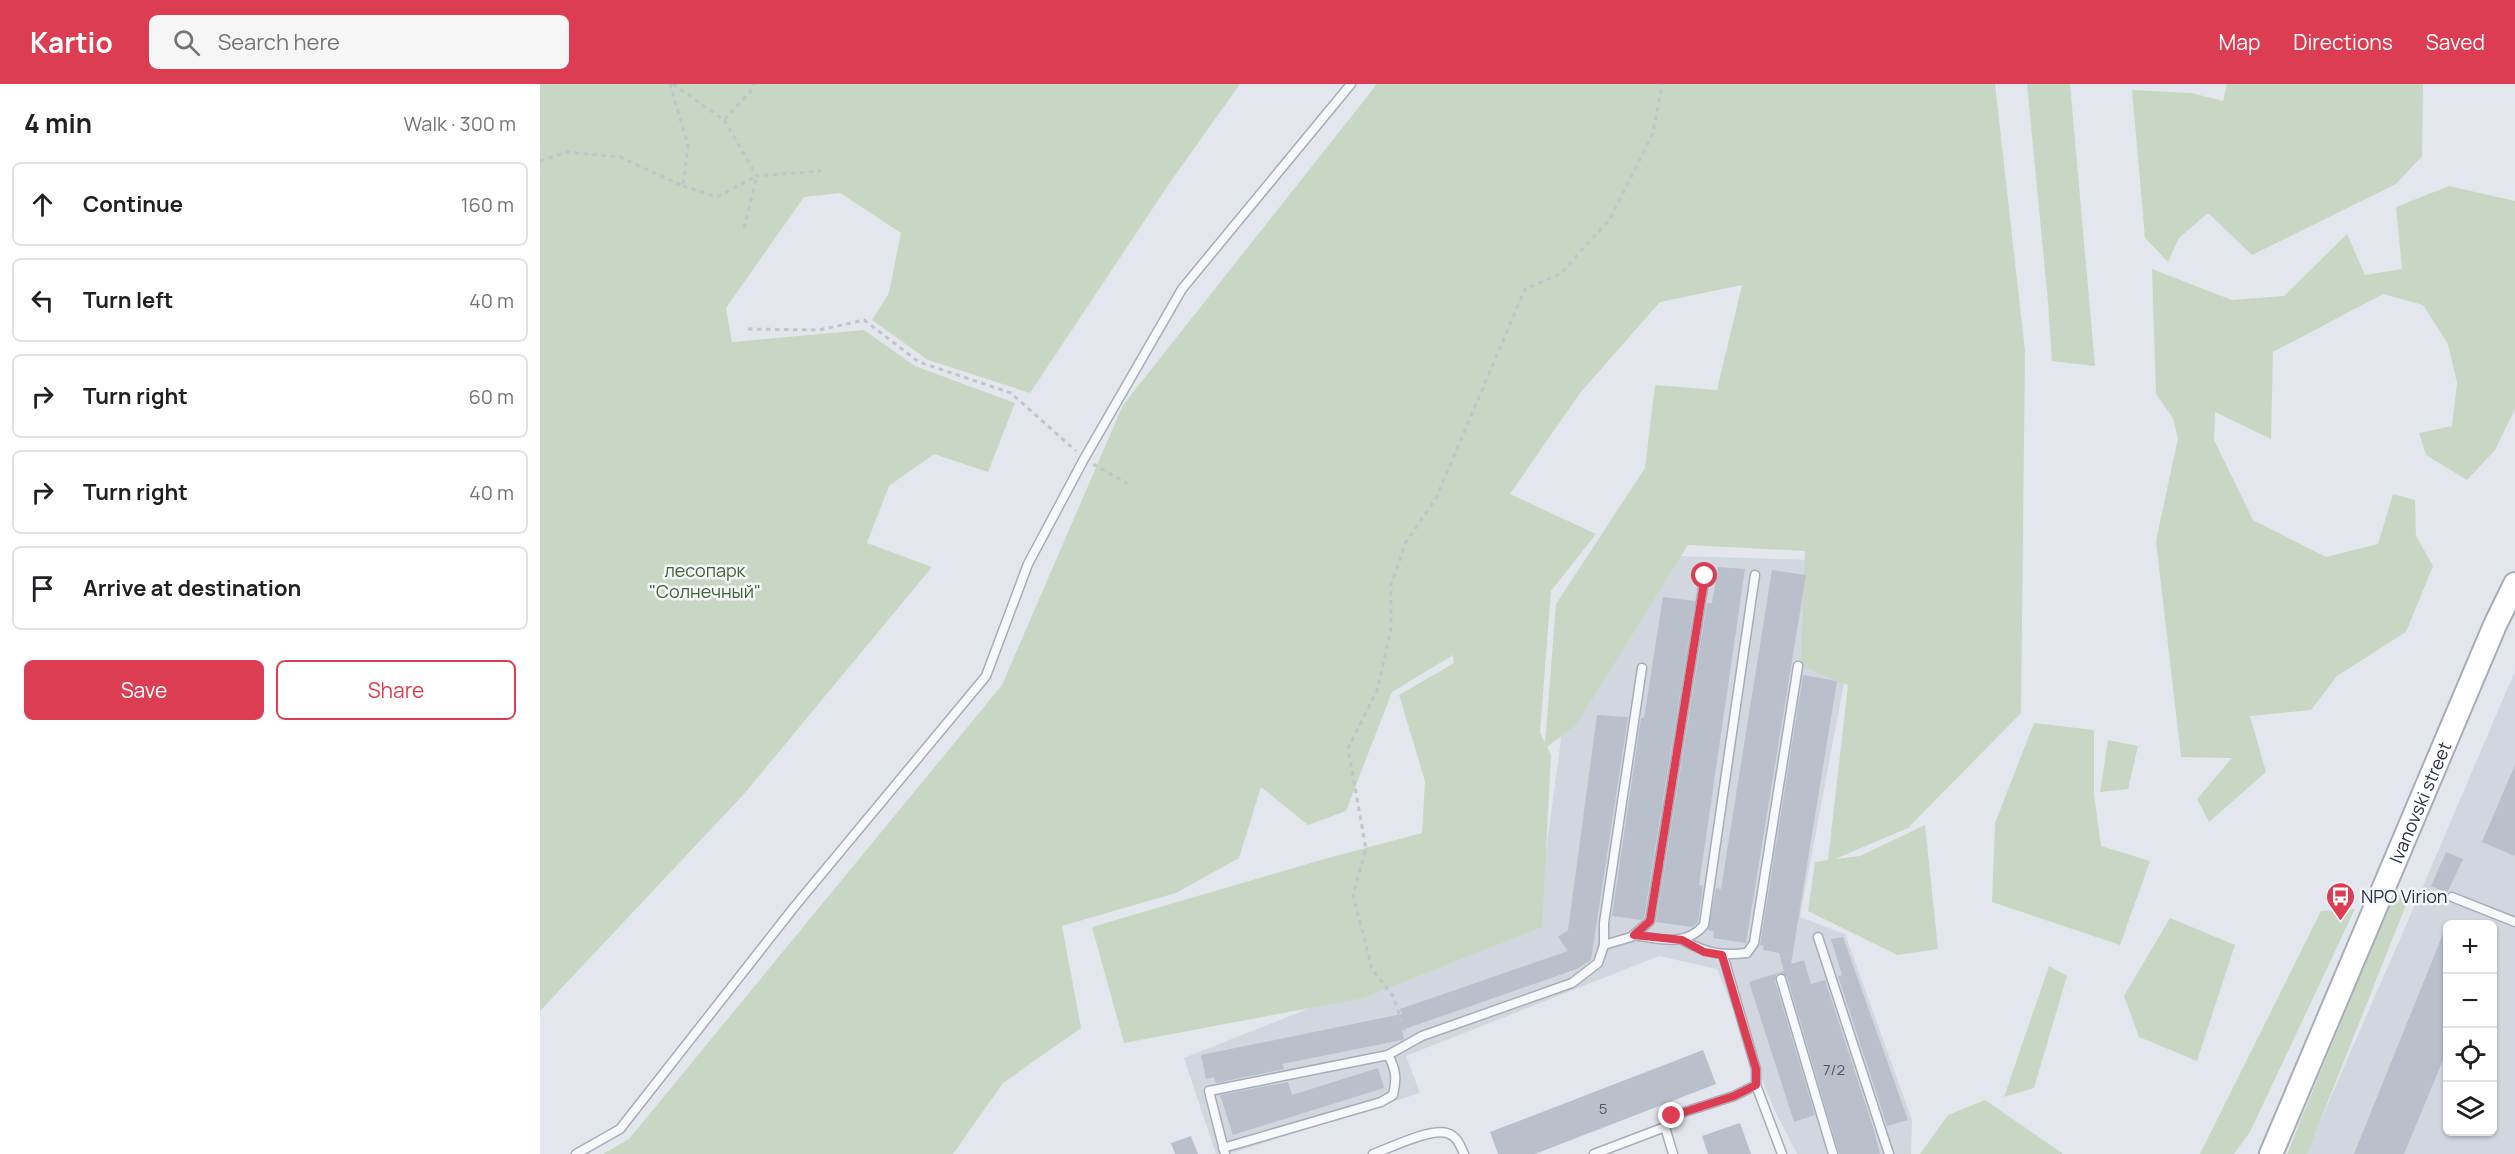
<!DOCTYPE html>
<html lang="en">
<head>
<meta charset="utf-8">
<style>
  :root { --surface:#fff; --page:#f6f6f6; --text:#202124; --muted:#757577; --line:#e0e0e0; --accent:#dd3d53 }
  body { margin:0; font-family:Manrope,sans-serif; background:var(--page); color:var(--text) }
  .controls { position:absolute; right:18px; bottom:18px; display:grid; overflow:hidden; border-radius:9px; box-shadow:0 2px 4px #0004 }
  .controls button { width:54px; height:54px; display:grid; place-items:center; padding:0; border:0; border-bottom:2px solid var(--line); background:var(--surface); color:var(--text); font:30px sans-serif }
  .stop { position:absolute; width:18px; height:18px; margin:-14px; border:4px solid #dd3d53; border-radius:50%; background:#fff }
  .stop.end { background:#dd3d53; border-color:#fff; box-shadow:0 2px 6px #0008 }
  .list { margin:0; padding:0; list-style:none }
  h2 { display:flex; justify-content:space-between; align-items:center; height:78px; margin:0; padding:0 24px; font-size:26px }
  h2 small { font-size:20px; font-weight:400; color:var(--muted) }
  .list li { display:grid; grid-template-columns:39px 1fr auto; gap:18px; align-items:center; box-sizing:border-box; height:84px; margin:0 12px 12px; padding:0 12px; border:2px solid var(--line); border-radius:9px }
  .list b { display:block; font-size:22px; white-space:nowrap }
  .list em { font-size:20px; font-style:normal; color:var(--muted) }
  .actions { display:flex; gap:12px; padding:18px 24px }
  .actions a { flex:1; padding:14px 0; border:2px solid var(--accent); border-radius:9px; text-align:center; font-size:21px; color:var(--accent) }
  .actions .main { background:var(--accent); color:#fff }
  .icon { flex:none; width:33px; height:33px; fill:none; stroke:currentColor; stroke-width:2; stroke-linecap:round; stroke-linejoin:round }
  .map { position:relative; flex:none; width:1975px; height:1070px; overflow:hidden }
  header { display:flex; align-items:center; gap:36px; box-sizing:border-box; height:84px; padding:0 30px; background:var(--accent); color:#fff }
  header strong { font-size:28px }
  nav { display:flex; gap:33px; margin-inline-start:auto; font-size:21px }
  .search { width:420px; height:54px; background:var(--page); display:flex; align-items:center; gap:15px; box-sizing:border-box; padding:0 21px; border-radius:9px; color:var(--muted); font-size:22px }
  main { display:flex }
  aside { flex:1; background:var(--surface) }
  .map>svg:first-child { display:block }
</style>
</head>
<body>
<header>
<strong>Kartio</strong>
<div class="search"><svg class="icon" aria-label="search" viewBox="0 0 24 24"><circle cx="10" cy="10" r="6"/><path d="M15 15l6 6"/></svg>Search here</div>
<nav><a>Map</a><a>Directions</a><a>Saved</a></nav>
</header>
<main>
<aside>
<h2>4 min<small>Walk · 300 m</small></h2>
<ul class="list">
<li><svg class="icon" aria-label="ahead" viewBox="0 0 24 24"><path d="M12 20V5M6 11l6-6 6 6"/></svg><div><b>Continue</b></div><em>160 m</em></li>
<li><svg class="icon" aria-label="left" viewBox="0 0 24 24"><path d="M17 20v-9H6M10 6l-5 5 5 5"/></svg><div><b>Turn left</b></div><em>40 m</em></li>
<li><svg class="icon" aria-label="right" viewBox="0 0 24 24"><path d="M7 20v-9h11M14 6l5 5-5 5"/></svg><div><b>Turn right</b></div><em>60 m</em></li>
<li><svg class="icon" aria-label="right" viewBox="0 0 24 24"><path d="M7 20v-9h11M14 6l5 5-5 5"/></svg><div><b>Turn right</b></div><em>40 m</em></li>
<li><svg class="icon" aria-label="arrive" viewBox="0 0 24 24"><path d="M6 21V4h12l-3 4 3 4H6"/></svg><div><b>Arrive at destination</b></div></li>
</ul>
<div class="actions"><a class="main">Save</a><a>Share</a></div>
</aside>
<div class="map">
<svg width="1975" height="1070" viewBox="0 0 1975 1070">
  <rect width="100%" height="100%" fill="#e3e7ed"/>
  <g fill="#d1d6df" fill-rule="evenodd">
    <polygon points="1140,472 1273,476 1305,594 1260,833 1305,850 1372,1036 1371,1070 1257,1070 1235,1027 1177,885 1119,872 866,972 880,1009 689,1070 676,1070 644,974 997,834 1024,633"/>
    <path d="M1975,587V1070H1766L1884,800ZM1908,840H1952V1048H1908Z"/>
  </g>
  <g fill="#c8d7c3" fill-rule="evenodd">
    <polygon points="0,0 700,0 631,97 490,309 388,276 332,236 349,209 361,149 300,109 264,113 186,224 192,258 324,246 375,282 475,319 448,388 394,370 349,402 327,459 392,483 204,710 0,927"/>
    <path d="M837,0H1455L1485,267L1481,629L1368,744L1295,775L1320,772L1385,741L1398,865L1357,871L1268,827L1275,778L1288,776L1308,601L1261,582L1265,467L1148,461L1036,641L1007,663L1011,671L1002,843L823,914L584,959L552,843L788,774L882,749L885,697L859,611L914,579L913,571L852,608L806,727L768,741L721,703L699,774L636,809L522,842L541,944L463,999L413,1070H63L89,1055L462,601L583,321ZM1202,201L1177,306L1115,301L1105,384L1016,520L1005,659L1000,648L1011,507L1056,450L970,410L1040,309L1120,218Z"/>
    <polygon points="1487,0 1530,0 1555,282 1512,277 1508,218"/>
    <polygon points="1687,0 1883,0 1882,72 1856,100 1712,171 1668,129 1639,154 1628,178 1605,154 1592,6 1651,9 1683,17"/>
    <polygon points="1909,102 1975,117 1975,325 1955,366 1927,396 1886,371 1879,349 1912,342 1917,299 1908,260 1883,221 1843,210 1733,268 1731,355 1675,328 1674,356 1713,436 1786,473 1838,460 1853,410 1875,416 1876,452 1893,482 1866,548 1797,592 1771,626 1710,632 1726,688 1669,738 1657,715 1692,674 1641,673 1616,457 1638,354 1633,334 1616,310 1612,185 1692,216 1744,212 1807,150 1825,191 1862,185 1856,123"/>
    <polygon points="1494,639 1554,646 1554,711 1561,762 1610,777 1580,861 1452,818 1455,739"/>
    <polygon points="1568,656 1598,662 1588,705 1560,708"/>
    <polygon points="1855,806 1870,811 1767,1070 1747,1070"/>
    <polygon points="1815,825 1710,1048 1694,1070 1660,1070 1781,827"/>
    <polygon points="1630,834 1695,861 1657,977 1599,953 1584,912"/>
    <polygon points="1509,882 1527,892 1494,1004 1464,1013"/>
    <polygon points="1445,1016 1522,1069 1522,1070 1380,1070 1408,1031"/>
  </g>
  <g fill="#bac0cb">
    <polygon points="1178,483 1205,485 1159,801 1163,802 1158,838 1152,843 1116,838 1167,519 1172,519"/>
    <polygon points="1232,486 1266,491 1206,859 1173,854 1174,847 1168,846 1176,804 1181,805"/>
    <polygon points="1123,513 1155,517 1104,834 1101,836 1072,832 1101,634 1104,634"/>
    <polygon points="1263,591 1297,597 1251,880 1264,876 1271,900 1285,896 1334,1046 1340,1070 1299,1070 1247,893 1240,889 1236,891 1235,897 1275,1031 1254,1038 1209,898 1244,887 1239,869 1223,866 1224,862 1220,861"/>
    <polygon points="1057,631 1088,633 1051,876 1037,885 862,946 864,955 862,956 742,980 744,985 676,999 674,993 666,995 661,971 862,930 860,925 1028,867 1018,853 1028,846"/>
    <polygon points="1975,681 1975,772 1942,758"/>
    <polygon points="1906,768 1923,775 1907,809 1891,802"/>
    <polygon points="1907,840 1908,964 1864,1070 1814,1070"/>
    <polygon points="1303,853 1368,1036 1347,1042 1298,892 1302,891 1291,855"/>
    <polygon points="1163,966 1176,1000 995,1070 958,1070 950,1048"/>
    <polygon points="838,984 844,1004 693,1051 680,1011 748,998 752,1011"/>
    <polygon points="1200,1039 1211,1070 1168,1070 1162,1052"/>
    <polygon points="651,1052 658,1070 635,1070 631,1059"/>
  </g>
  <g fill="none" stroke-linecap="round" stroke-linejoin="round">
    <defs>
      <g id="lane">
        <polyline points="1912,813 1975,838"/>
        <path d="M1094,851C1120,855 1146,863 1164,841L1215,491"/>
        <polyline points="1278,853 1349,1070"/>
        <path d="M1142,856C1167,869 1179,872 1207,869L1214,859L1258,582"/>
        <polyline points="1064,861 1091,853 1110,837 1165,492"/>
        <polyline points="1241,895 1293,1070"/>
        <polyline points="1216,1001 1242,1070"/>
        <path d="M683,1064L841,1018L853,1011C857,995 856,985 848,971"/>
        <polyline points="36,1070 80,1045 255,822 446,592 488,480 544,375 642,205 811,0"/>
        <polyline points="685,1070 669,1007 848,971 882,952 1032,899 1058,879 1064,861 1064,839 1102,584"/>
        <path d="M833,1070C850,1064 890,1044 907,1049C917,1052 920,1061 924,1070"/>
        <polyline points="1054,1070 1125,1043"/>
        <polyline points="1133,1070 1125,1043 1132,1032 1194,1012 1216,1001 1216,985 1183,871"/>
      </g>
      <g id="secondary">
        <path id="s1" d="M1731,1070L1955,541L1975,500"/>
      </g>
    </defs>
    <use href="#lane" stroke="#a7adb8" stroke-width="11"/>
    <use href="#secondary" stroke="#a7adb8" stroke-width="26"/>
    <g stroke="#c1c5cb" stroke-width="3" stroke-dasharray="4.5 4.5" stroke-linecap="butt">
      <polyline points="133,0 184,36 210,8 214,0"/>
      <polyline points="184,36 217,92 281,87"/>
      <polyline points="0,77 27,68 80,73 143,102 148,61 130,0"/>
      <polyline points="143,102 177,113 217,92"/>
      <polyline points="204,144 217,92"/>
      <polyline points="208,245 279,246 324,236 379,278 471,309 536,367"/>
      <polyline points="553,380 590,401"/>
      <polyline points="865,947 853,912 832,885 813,811 826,765 808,664 838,604 851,544 851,501 866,458 896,414 985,205 1020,190 1070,135 1113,49 1122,0"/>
    </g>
    <use href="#lane" stroke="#f7f8fa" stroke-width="8"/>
    <use href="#secondary" stroke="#fff" stroke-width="22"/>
  </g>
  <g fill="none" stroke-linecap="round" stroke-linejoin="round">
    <polyline stroke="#dd3d53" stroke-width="8" points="1132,1032 1194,1012 1216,1001 1216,985 1182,871 1164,868 1142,856 1094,851 1110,837 1165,492"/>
  </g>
  <defs>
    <symbol id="bus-pin" viewBox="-11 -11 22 30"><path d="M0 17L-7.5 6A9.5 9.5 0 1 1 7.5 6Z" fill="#dd3d53" stroke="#f4f6f9"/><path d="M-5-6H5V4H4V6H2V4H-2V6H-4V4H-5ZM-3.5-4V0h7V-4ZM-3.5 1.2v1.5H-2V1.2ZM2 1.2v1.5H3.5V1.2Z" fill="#fff"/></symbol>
  </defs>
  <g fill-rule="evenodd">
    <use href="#bus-pin" x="1784" y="796" width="33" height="45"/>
  </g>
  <g text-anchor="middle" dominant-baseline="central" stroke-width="5" stroke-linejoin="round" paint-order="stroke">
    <g font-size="15" fill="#4d5668">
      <text x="1294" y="985">7/2</text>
      <text x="1063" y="1024">5</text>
    </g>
    <g font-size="18" fill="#3d6534" stroke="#f4f6f9">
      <text x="165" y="486">лесопарк<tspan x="165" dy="21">"Солнечный"</tspan></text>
    </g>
    <g font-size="18" fill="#293347" stroke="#f4f6f9">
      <text stroke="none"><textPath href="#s1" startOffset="382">Ivanovski street</textPath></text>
    </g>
    <g font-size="18" fill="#293347" stroke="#f4f6f9" text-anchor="start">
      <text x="1821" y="812">NPO Virion</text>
    </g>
  </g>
</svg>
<div class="controls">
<button>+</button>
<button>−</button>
<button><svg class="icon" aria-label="locate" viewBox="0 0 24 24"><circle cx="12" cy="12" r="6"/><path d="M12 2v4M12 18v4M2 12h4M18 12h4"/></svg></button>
<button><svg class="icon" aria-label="layers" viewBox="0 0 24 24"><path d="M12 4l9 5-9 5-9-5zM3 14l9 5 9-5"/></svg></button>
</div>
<div class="stop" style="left:1165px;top:492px"></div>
<div class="stop end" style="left:1132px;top:1032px"></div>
</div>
</main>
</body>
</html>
